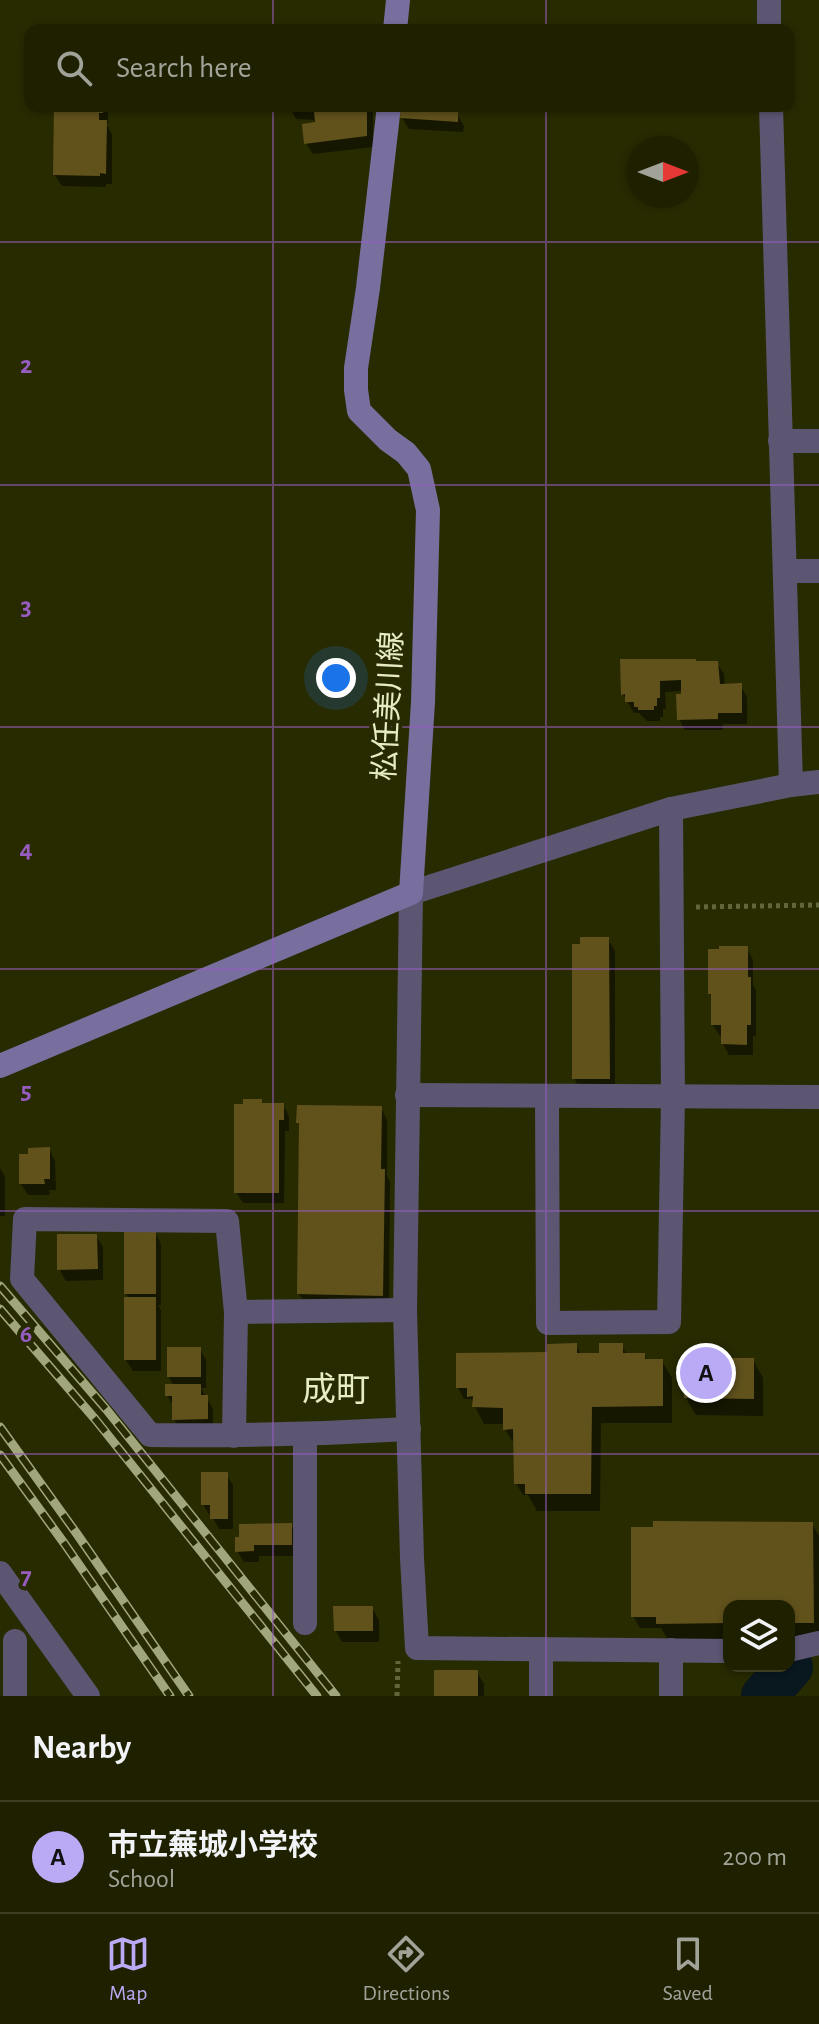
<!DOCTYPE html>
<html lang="en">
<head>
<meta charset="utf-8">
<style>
  :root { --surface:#1e2000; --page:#26280a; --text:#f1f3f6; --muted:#a1a399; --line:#3c3e22; --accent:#baaaf6 }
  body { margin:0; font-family:"Alegreya Sans","Noto Sans JP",sans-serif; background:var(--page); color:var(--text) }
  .controls { position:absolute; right:24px; bottom:24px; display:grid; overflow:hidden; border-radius:16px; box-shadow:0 2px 6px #0004 }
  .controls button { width:72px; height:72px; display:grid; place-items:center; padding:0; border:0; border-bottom:2px solid var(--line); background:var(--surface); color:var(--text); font:40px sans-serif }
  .compass { position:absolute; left:627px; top:136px; width:72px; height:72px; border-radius:50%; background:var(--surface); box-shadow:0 2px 6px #0004; rotate:90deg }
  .you { position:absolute; left:336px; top:678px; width:28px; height:28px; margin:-20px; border:6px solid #fff; border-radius:50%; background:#1a73e8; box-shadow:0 0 0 12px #1a73e833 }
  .badge { display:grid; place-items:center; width:52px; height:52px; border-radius:50%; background:var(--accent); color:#111; font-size:26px; font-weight:700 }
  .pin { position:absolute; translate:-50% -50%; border:4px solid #fff; box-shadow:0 2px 8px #0006 }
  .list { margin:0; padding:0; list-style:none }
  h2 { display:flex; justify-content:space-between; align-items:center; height:104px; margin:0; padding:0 32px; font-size:34px }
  h2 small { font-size:26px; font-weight:400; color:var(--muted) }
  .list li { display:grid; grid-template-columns:52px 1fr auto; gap:24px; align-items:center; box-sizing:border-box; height:112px; padding:0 32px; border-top:2px solid var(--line) }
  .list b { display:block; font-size:30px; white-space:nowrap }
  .list p { margin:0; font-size:26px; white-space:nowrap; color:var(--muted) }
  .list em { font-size:26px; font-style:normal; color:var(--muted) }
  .icon { flex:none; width:44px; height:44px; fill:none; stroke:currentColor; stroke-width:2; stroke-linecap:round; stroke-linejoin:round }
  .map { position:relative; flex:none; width:819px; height:1696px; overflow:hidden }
  .search { position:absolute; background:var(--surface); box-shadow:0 2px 6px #0004; left:24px; right:24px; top:24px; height:88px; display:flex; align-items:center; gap:20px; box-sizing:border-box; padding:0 28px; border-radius:16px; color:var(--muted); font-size:30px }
  .sheet { height:216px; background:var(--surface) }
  nav { display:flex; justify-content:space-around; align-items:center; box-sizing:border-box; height:112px; border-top:2px solid var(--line); background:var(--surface); font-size:22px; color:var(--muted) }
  nav a { display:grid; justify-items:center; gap:4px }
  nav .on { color:var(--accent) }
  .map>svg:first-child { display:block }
</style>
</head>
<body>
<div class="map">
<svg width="819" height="1696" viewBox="0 0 819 1696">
  <rect width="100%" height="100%" fill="#282b00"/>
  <g fill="#0007">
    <polygon points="56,106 108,106 108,124 106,124 112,134 112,184 106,184 106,187 62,186 55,175"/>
    <polygon points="289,106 373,106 373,122 381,123 373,123 373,147 313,154 306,143 316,124 314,120 296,119"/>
    <polygon points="403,106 495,106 495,111 452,108 454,114 457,114 464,126 463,132 409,129 402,118"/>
    <polygon points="697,663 717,663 724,674 725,686 740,685 747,697 747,724 723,724 723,730 685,730 679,719 683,691 665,692 666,709 663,709 663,717 660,717 660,721 647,721 639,713 634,713 623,694"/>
    <polygon points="608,939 615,951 615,1090 580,1090 574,1078"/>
    <polygon points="747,948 753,960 753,985 756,990 756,1036 753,1036 753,1055 729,1055 723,1044 723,1036 720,1036 713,1025 713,1000 710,994"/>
    <polygon points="283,1105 289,1116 289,1131 285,1131 284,1203 243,1203 236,1192"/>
    <polygon points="381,1108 387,1120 387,1176 390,1182 389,1307 306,1305 299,1294 301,1127 298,1122"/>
    <polygon points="49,1149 55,1161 56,1190 49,1190 50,1195 28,1195 21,1184"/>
    <polygon points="0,1168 5,1177 5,1216 0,1216"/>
    <polygon points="155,1232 161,1244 161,1305 158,1305 161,1310 161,1371 133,1371 126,1360 129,1299 126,1293"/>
    <polygon points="96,1236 103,1247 103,1280 66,1281 59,1269"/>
    <polygon points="576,1345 581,1355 601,1355 621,1345 627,1355 644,1355 648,1361 662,1361 672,1378 672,1423 601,1423 600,1511 537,1511 528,1495 523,1495 516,1483 515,1440 512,1441 505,1429 505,1424 484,1424 471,1399 464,1399 458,1388"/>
    <polygon points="200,1349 206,1360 206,1388 201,1388 213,1409 213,1430 180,1431 174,1419 174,1407 167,1395 174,1386 169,1377"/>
    <polygon points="753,1360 763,1378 763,1416 696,1415 686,1398"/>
    <polygon points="226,1474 233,1485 233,1529 219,1529 212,1516 210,1516 203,1504"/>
    <polygon points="812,1524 819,1536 819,1639 789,1640 789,1606 729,1606 729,1640 668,1640 661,1628 640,1628 633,1616"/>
    <polygon points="291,1525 298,1536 298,1556 259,1556 259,1562 244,1562 237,1551"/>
    <polygon points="372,1608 379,1620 379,1642 342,1642 336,1631"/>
    <polygon points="477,1672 484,1684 484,1696 436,1696"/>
  </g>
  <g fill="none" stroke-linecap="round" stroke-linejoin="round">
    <polyline stroke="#09171f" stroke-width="46" points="764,1696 790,1667"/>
  </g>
  <g fill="#61521c">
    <polygon points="54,106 103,106 103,113 99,113 99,120 107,120 106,174 100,173 100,176 53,175"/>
    <polygon points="300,106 375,106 375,112 367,112 367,136 304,144 302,124 315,122 314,112 307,112 307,109 300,108"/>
    <polygon points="401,106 452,107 452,112 458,112 458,122 400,118"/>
    <polygon points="620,659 696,659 696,661 718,661 720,684 742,683 742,713 718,713 718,719 677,720 676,694 681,694 681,680 660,681 660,698 657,698 657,706 654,706 654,710 638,710 638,707 634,707 634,702 625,702 625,694 621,695"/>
    <polygon points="580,937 609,937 610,1079 572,1079 572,944 580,944"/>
    <polygon points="719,946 748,946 748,977 751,977 751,1025 747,1025 747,1045 721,1044 721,1025 711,1025 711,994 708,994 708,949 719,949"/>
    <polygon points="243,1099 262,1099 262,1103 284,1103 284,1120 279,1120 279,1193 234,1193 234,1104 243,1104"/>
    <polygon points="297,1105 382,1106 381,1169 385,1169 383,1296 297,1294 299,1123 296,1123"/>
    <polygon points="50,1147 50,1179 44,1179 45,1184 19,1184 19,1154 28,1154 28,1148"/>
    <rect x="124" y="1230" width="32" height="64"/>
    <polygon points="57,1234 97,1234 98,1269 57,1270"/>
    <rect x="124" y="1297" width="32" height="63"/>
    <polygon points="577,1343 577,1353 599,1353 599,1343 623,1343 623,1353 645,1353 645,1359 663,1359 663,1406 592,1407 591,1494 525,1494 525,1484 514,1484 513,1429 503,1430 503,1408 472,1407 473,1396 467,1397 467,1388 456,1388 456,1353 547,1352 547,1344"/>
    <rect x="167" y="1347" width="34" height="30"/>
    <polygon points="683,1358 754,1358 754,1399 684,1398"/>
    <polygon points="165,1384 201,1384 201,1395 208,1395 208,1419 172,1420 172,1396 165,1396"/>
    <polygon points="201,1472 228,1472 228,1519 210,1519 210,1505 201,1505"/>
    <polygon points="653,1521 813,1522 814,1623 789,1623 789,1606 729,1606 729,1623 656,1624 656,1617 631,1617 631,1527 653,1527"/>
    <polygon points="292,1523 292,1545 254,1545 254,1551 235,1552 235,1537 239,1537 239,1524"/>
    <polygon points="333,1606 373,1606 373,1631 334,1631"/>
    <rect x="434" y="1670" width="44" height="26"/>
  </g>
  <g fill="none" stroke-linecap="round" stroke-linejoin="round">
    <g stroke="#62663b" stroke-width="5" stroke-dasharray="4 4" stroke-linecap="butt">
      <polyline points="696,907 819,905"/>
      <polyline points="397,1696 398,1661"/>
    </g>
    <g stroke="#5c5673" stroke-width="24">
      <polyline points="780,441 819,441"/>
      <polyline points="785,571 819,571"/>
      <polyline points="411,893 405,1310 412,1558 417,1648 729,1651"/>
      <polyline points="407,1095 819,1097"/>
      <polyline points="547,1097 548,1323 669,1322 673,1098 671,809"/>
      <polyline points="236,1312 405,1310"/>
      <polyline points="305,1435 305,1623"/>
      <path d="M234,1436L236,1312L227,1221L25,1219L22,1279L150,1435C237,1436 323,1434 409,1429"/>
      <polyline points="15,1641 15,1696"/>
      <polyline points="541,1649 541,1696"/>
      <polyline points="671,1650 671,1696"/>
      <polyline points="789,1650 819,1643"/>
    </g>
    <g stroke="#5c5673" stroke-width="24">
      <polyline points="769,0 769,30"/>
      <polyline points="771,106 791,785"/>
      <polyline points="411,893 671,809 791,785 819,782"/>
      <polyline points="0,1573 88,1696"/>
    </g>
    <g stroke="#796f9e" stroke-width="24">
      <polyline points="395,30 398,0"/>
      <polyline points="0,1066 411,893 423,702 428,510 419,469 406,453 388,440 359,411 356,390 356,368 368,288 389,106"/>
    </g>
    <defs>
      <g id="rail">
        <polyline points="0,1286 106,1409 336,1696"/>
        <polyline points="0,1309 95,1419 317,1696"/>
        <polyline points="0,1427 77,1534 189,1696"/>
        <polyline points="0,1455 64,1543 170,1696"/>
      </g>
    </defs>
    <use href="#rail" stroke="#a1a67c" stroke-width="9"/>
    <use href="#rail" stroke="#282b00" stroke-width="6" stroke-dasharray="18" stroke-linecap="butt"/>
  </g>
  <path fill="none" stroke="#965cc0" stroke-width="2" stroke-opacity="0.55" d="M273,0V30M546,0V30M273,106V1696M546,106V1696M0,242H819M0,485H819M0,727H819M0,969H819M0,1211H819M0,1454H819"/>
  <g text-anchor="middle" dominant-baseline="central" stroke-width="8" stroke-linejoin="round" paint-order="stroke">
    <g font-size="30" fill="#e7ecc4" stroke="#282b00">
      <text transform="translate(389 706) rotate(-87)">松任美川線</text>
    </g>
    <g font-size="34" fill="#e7ecc4" stroke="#282b00">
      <text x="336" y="1391">成町</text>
    </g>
  </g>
  <g font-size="26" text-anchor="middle" font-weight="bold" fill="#965cc0" stroke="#282b00" stroke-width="8" stroke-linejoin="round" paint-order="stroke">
    <text x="26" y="373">2</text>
    <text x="26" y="615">3</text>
    <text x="26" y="857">4</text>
    <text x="26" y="1099">5</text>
    <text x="26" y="1342">6</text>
    <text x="26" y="1584">7</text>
  </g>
</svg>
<div class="controls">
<button><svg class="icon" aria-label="layers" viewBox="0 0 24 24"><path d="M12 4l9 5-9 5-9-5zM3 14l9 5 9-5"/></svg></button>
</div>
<svg class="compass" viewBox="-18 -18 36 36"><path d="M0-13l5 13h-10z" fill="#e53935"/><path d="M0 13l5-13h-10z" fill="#a1a399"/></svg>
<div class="you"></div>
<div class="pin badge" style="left:706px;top:1373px">A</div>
<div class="search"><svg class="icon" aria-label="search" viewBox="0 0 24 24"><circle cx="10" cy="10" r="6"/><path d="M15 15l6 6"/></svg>Search here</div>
</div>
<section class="sheet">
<h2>Nearby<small></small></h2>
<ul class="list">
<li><span class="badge">A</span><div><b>市立蕪城小学校</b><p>School</p></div><em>200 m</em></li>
</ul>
</section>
<nav>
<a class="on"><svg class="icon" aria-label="map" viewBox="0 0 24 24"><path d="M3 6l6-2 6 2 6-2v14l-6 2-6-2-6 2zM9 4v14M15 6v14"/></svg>Map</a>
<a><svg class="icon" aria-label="directions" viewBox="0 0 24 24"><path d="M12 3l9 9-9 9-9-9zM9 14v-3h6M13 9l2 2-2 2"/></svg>Directions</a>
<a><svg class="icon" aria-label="saved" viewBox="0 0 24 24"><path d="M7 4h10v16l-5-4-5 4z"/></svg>Saved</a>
</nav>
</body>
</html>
